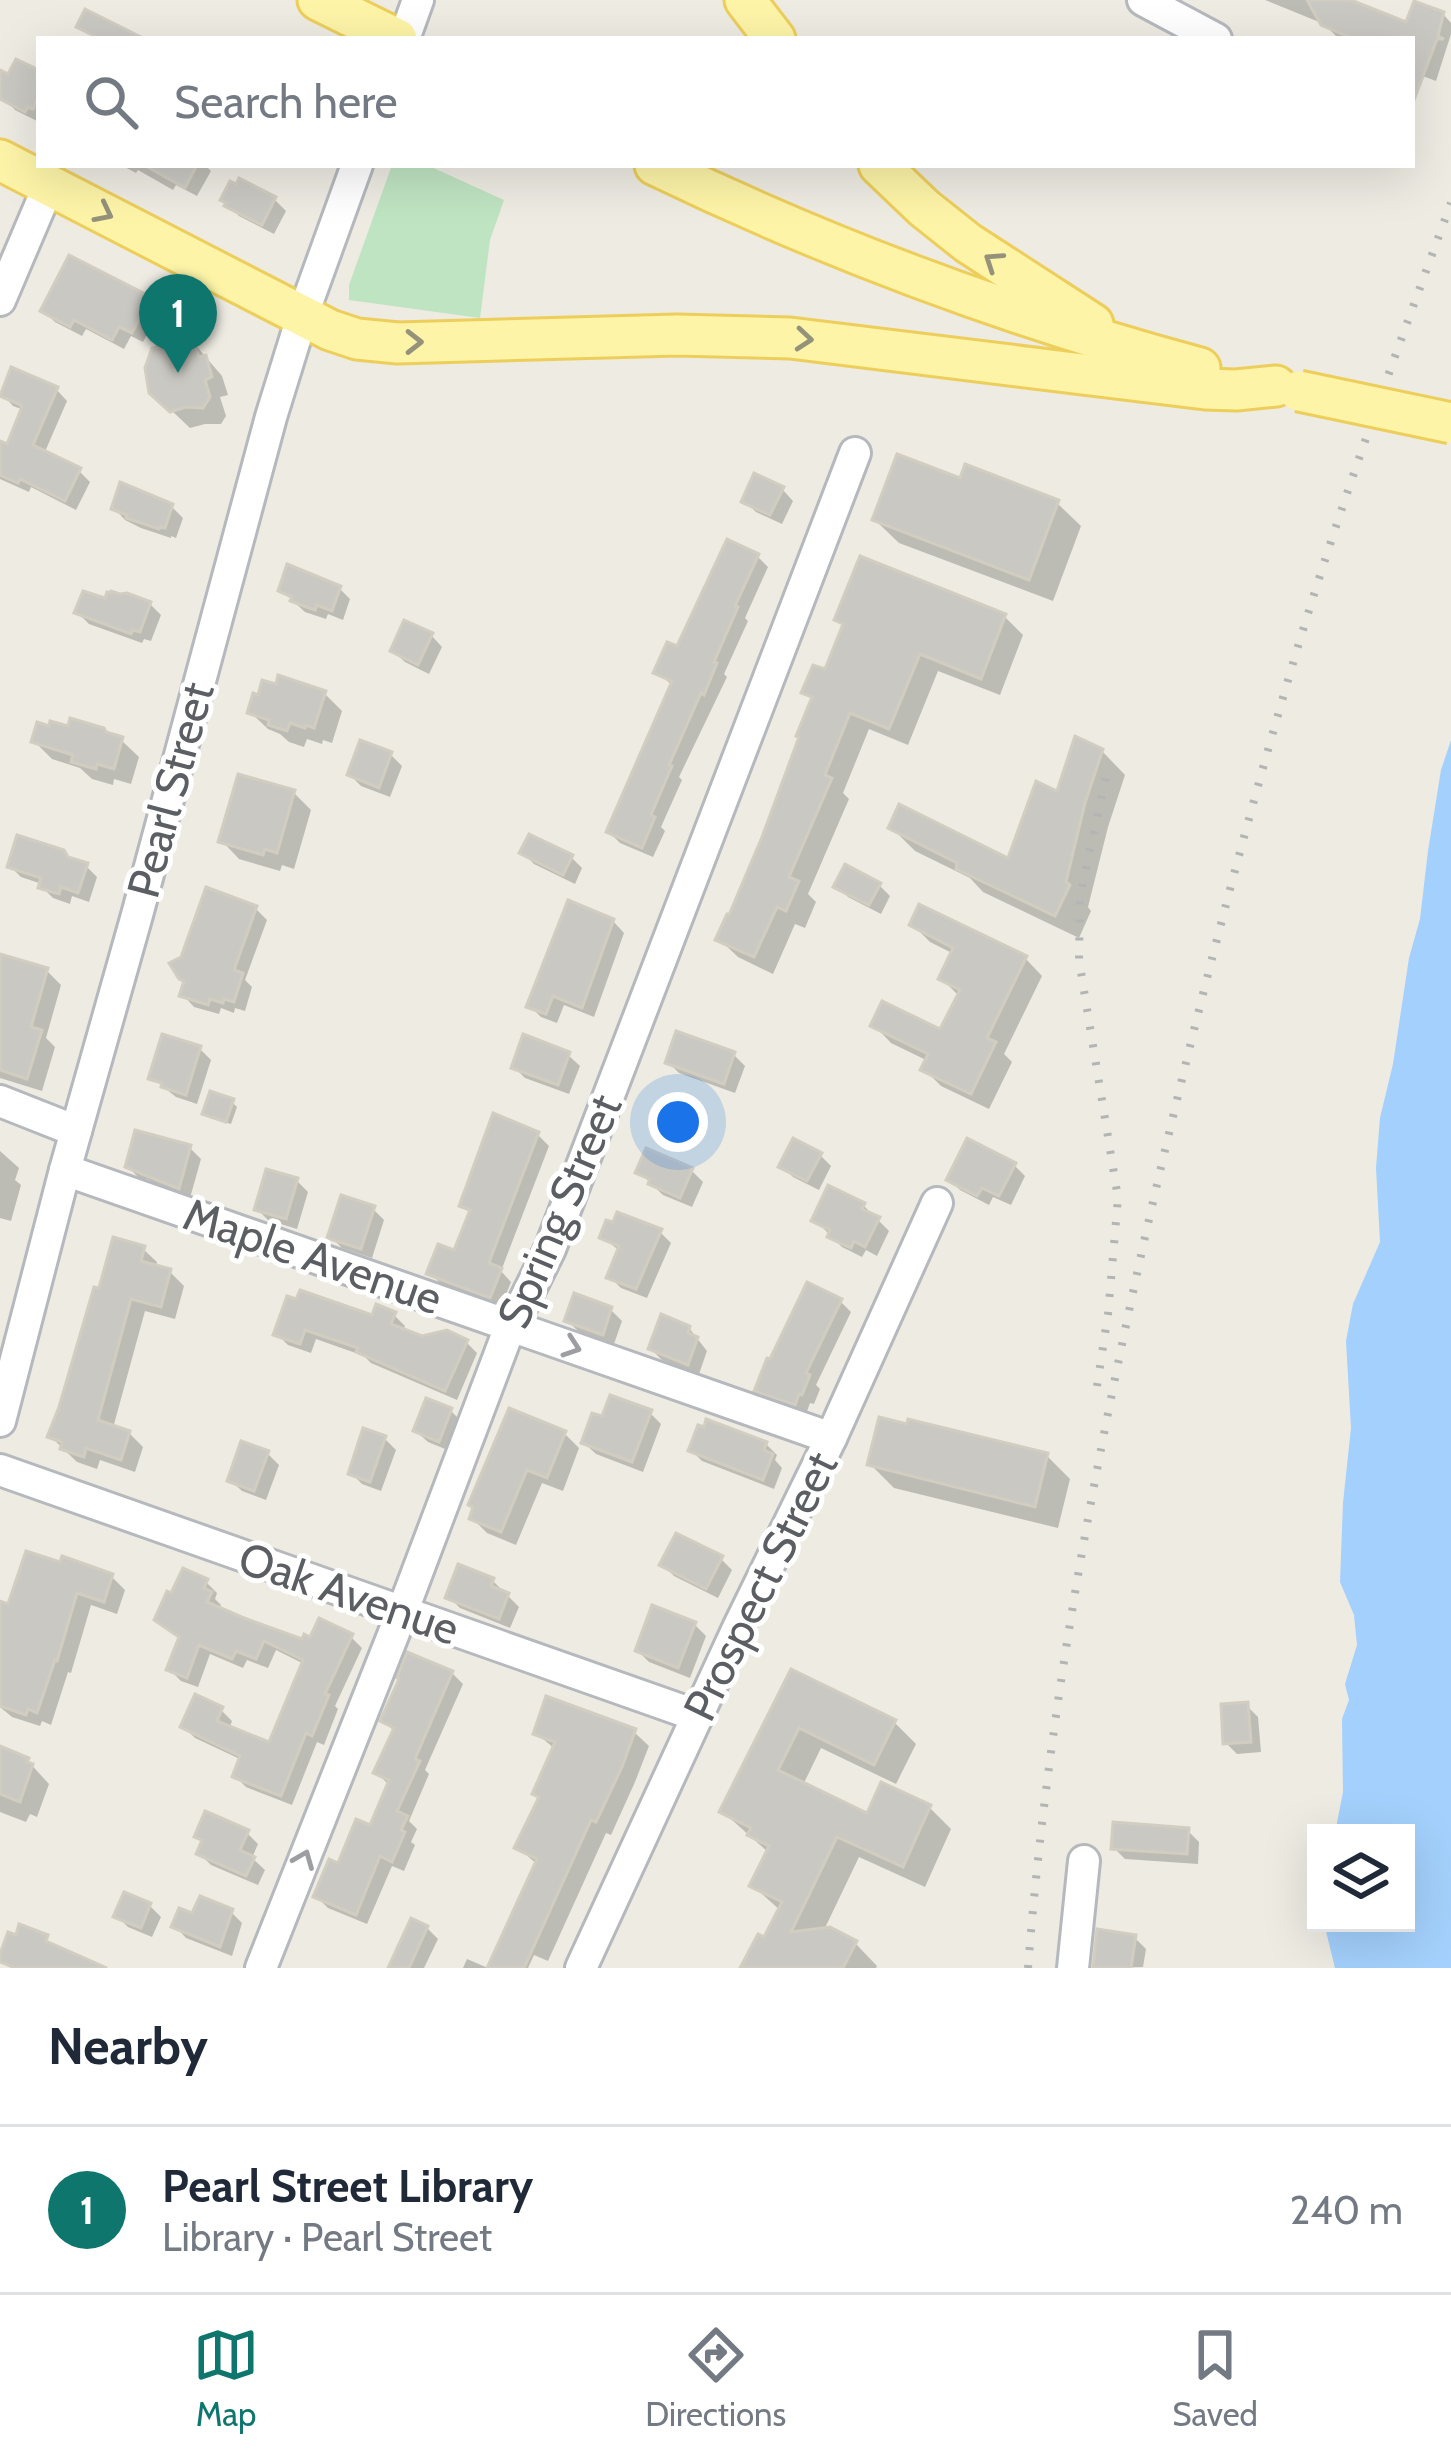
<!DOCTYPE html>
<html lang="en">
<head>
<meta charset="utf-8">
<style>
  :root { --surface:#fff; --page:#f6f6f7; --text:#1f2937; --muted:#747a83; --line:#e0e1e3; --accent:#0f766e }
  body { margin:0; font-family:Cabin,sans-serif; background:var(--page); color:var(--text) }
  .controls { position:absolute; right:36px; bottom:36px; display:grid; overflow:hidden; border-radius:0px; box-shadow:0 12px 48px #0002 }
  .controls button { width:108px; height:108px; display:grid; place-items:center; padding:0; border:0; border-bottom:3px solid var(--line); background:var(--surface); color:var(--text); font:60px sans-serif }
  .you { position:absolute; left:678px; top:1122px; width:42px; height:42px; margin:-30px; border:9px solid #fff; border-radius:50%; background:#1a73e8; box-shadow:0 0 0 18px #1a73e833 }
  .badge { display:grid; place-items:center; width:78px; height:78px; border-radius:50%; background:var(--accent); color:#fff; font-size:39px; font-weight:700 }
  .pin { position:absolute; translate:-50% -99px; filter:drop-shadow(0 3px 6px #0008) }
  .pin::after { content:''; position:absolute; top:63px; width:42px; height:36px; background:inherit; clip-path:polygon(0 0,100% 0,50% 100%) }
  .list { margin:0; padding:0; list-style:none }
  h2 { display:flex; justify-content:space-between; align-items:center; height:156px; margin:0; padding:0 48px; font-size:51px }
  h2 small { font-size:39px; font-weight:400; color:var(--muted) }
  .list li { display:grid; grid-template-columns:78px 1fr auto; gap:36px; align-items:center; box-sizing:border-box; height:168px; padding:0 48px; border-top:3px solid var(--line) }
  .list b { display:block; font-size:45px; white-space:nowrap }
  .list p { margin:0; font-size:39px; white-space:nowrap; color:var(--muted) }
  .list em { font-size:39px; font-style:normal; color:var(--muted) }
  .icon { flex:none; width:66px; height:66px; fill:none; stroke:currentColor; stroke-width:2; stroke-linecap:round; stroke-linejoin:round }
  .map { position:relative; flex:none; width:1451px; height:1968px; overflow:hidden }
  .search { position:absolute; background:var(--surface); box-shadow:0 12px 48px #0002; left:36px; right:36px; top:36px; height:132px; display:flex; align-items:center; gap:30px; box-sizing:border-box; padding:0 42px; border-radius:0px; color:var(--muted); font-size:45px }
  .sheet { height:324px; background:var(--surface) }
  nav { display:flex; justify-content:space-around; align-items:center; box-sizing:border-box; height:168px; border-top:3px solid var(--line); background:var(--surface); font-size:33px; color:var(--muted) }
  nav a { display:grid; justify-items:center; gap:6px }
  nav .on { color:var(--accent) }
  .map>svg:first-child { display:block }
</style>
</head>
<body>
<div class="map">
<svg width="1451" height="1968" viewBox="0 0 1451 1968">
  <rect width="100%" height="100%" fill="#edebe2"/>
  <polygon fill="#bfe4c2" points="392,165 427,165 504,200 490,240 480,318 349,300 349,285"/>
  <polygon fill="#a3d0fc" points="1451,740 1451,1968 1335,1968 1324,1923 1406,1923 1406,1833 1335,1833 1343,1792 1342,1719 1349,1700 1345,1684 1357,1645 1354,1615 1340,1582 1343,1503 1351,1428 1346,1341 1353,1304 1380,1242 1376,1168 1380,1118 1393,1064 1409,958 1420,919 1428,851 1441,770"/>
  <g fill="#0003">
    <polygon points="1265,0 1343,0 1408,26 1443,14 1451,23 1451,34 1436,81 1412,72 1412,39 1343,39 1336,36 1324,24"/>
    <polygon points="31,65 39,69 39,122 15,110 4,98"/>
    <polygon points="121,165 205,165 211,171 197,196 176,185 173,190 138,170 136,173"/>
    <polygon points="275,200 286,211 274,234 239,216 228,205"/>
    <polygon points="149,299 160,311 143,342 131,336 124,349 86,329 82,336 55,322 44,311"/>
    <polygon points="192,341 222,376 228,395 220,397 226,416 221,424 205,424 190,428 151,391 171,346"/>
    <polygon points="56,389 67,401 44,454 79,471 90,482 76,510 31,487 29,492 0,479 0,444 8,448 24,410 13,406 2,394"/>
    <polygon points="961,481 1057,503 1081,526 1053,601 899,543 875,520"/>
    <polygon points="782,489 793,501 782,524 756,512 744,501"/>
    <polygon points="172,507 183,518 176,538 171,536 171,538 141,528 125,520 114,508"/>
    <polygon points="757,556 768,567 745,618 748,621 724,674 727,677 679,777 682,780 661,827 665,831 653,857 620,843 609,832 673,686 657,672"/>
    <polygon points="339,588 350,599 343,620 328,614 326,619 305,612 281,590"/>
    <polygon points="107,602 150,604 161,615 151,641 144,639 142,643 89,624 78,613"/>
    <polygon points="1005,617 1023,635 1000,695 938,671 908,745 869,729 843,793 849,799 808,894 816,902 805,928 795,924 773,974 738,957 719,939 765,838 814,701 805,692 827,673 845,627 838,620"/>
    <polygon points="431,635 442,647 429,674 405,662 393,651"/>
    <polygon points="325,694 342,711 332,743 323,740 322,744 307,739 304,747 289,742 280,734 268,729 250,712"/>
    <polygon points="108,736 121,740 139,757 131,784 114,779 113,785 92,779 80,768 52,759 34,741"/>
    <polygon points="1102,751 1125,775 1108,827 1088,907 1091,911 1079,938 983,892 970,878 915,851 892,828 1010,862 1059,795"/>
    <polygon points="391,755 402,766 390,797 361,786 350,775"/>
    <polygon points="294,793 311,810 294,869 282,865 280,871 239,859 222,841"/>
    <polygon points="523,853 571,857 582,868 575,884 534,864"/>
    <polygon points="70,860 86,866 97,877 89,902 72,896 70,904 53,898 42,887 42,884 21,877 10,866"/>
    <polygon points="879,885 890,896 881,914 848,897 837,886"/>
    <polygon points="255,908 267,920 245,980 252,987 245,1011 235,1008 234,1013 221,1008 219,1014 194,1007 183,995"/>
    <polygon points="613,921 624,933 594,1017 564,1005 557,1023 541,1017 530,1006"/>
    <polygon points="912,924 1025,958 1042,976 1004,1054 1012,1062 989,1109 941,1086 924,1069 928,1061 891,1043 874,1025 941,1033 960,997 942,979 954,954 930,942"/>
    <polygon points="0,957 46,970 61,985 46,1038 55,1047 42,1091 0,1078"/>
    <polygon points="200,1049 211,1060 197,1104 176,1097 152,1078"/>
    <polygon points="568,1055 580,1066 569,1094 525,1078 514,1067"/>
    <polygon points="734,1055 745,1066 735,1093 679,1073 668,1062"/>
    <polygon points="232,1102 237,1107 231,1124 210,1118 206,1113"/>
    <polygon points="538,1135 549,1146 501,1271 511,1282 501,1307 441,1284 430,1273 455,1254 471,1214 462,1205"/>
    <polygon points="190,1148 201,1159 190,1198 154,1186 149,1180 139,1178 128,1167"/>
    <polygon points="0,1151 19,1168 15,1180 21,1185 11,1221 0,1218"/>
    <polygon points="820,1155 831,1166 819,1190 793,1177 782,1166"/>
    <polygon points="1014,1165 1025,1176 1011,1205 993,1197 989,1205 960,1190 949,1179"/>
    <polygon points="692,1171 703,1182 692,1207 663,1195 639,1172"/>
    <polygon points="297,1181 308,1192 297,1229 268,1220 257,1209"/>
    <polygon points="863,1205 889,1231 877,1256 866,1250 862,1257 842,1247 815,1220"/>
    <polygon points="373,1209 384,1220 372,1258 342,1248 331,1237"/>
    <polygon points="660,1232 671,1243 647,1298 621,1288 610,1277 620,1251 602,1237"/>
    <polygon points="143,1249 157,1262 156,1268 170,1272 184,1286 175,1319 145,1311 113,1428 129,1433 143,1447 135,1472 100,1460 97,1469 77,1462 51,1437"/>
    <polygon points="840,1301 851,1312 816,1385 820,1389 814,1404 810,1403 806,1414 769,1401 758,1390"/>
    <polygon points="611,1310 622,1321 614,1344 578,1331 567,1320"/>
    <polygon points="394,1315 405,1326 403,1331 422,1339 466,1342 477,1353 457,1400 371,1363 364,1356 316,1339 311,1353 288,1345 277,1334"/>
    <polygon points="689,1328 707,1351 699,1374 662,1360 651,1349"/>
    <polygon points="451,1411 462,1422 450,1451 428,1442 416,1431"/>
    <polygon points="650,1413 661,1424 643,1472 596,1454 584,1443"/>
    <polygon points="564,1433 579,1448 563,1491 542,1483 516,1545 487,1533 472,1518"/>
    <polygon points="385,1439 396,1450 381,1491 362,1484 351,1473"/>
    <polygon points="766,1444 777,1455 775,1460 782,1468 774,1489 702,1461 691,1450"/>
    <polygon points="268,1454 279,1465 266,1500 242,1491 230,1480"/>
    <polygon points="1047,1456 1070,1479 1058,1528 894,1488 870,1464"/>
    <polygon points="721,1559 732,1570 718,1598 674,1576 663,1565"/>
    <polygon points="62,1566 111,1576 125,1590 117,1614 91,1605 71,1673 68,1672 51,1725 42,1721 40,1726 12,1717 0,1707 0,1605 10,1608"/>
    <polygon points="493,1581 519,1607 510,1628 460,1608 449,1597"/>
    <polygon points="206,1582 217,1593 215,1599 221,1605 219,1610 303,1643 351,1637 362,1648 335,1706 338,1709 324,1745 317,1742 292,1805 246,1787 235,1776 242,1760 195,1738 184,1727 221,1710 232,1721 229,1729 271,1746 304,1664 276,1650 268,1668 247,1660 243,1668 210,1654 198,1687 181,1681 170,1670 181,1639 157,1620"/>
    <polygon points="694,1624 706,1636 690,1678 649,1662 638,1651"/>
    <polygon points="452,1673 463,1684 425,1770 429,1774 409,1821 417,1829 411,1842 415,1845 404,1871 392,1866 367,1924 328,1908 316,1896 372,1829 390,1786 377,1773 395,1732 384,1721"/>
    <polygon points="792,1673 894,1722 916,1744 896,1784 821,1748 803,1785 868,1817 929,1807 951,1829 925,1887 859,1857 824,1930 856,1944 877,1966 876,1968 744,1968 766,1941 781,1911 753,1886 769,1853 723,1812"/>
    <polygon points="1247,1706 1258,1717 1261,1752 1237,1754 1226,1743"/>
    <polygon points="634,1732 649,1746 635,1782 611,1835 606,1833 548,1961 534,1955 528,1968 490,1968 538,1865 517,1847 541,1799 555,1749 536,1733"/>
    <polygon points="0,1749 27,1760 49,1784 37,1817 30,1814 26,1822 0,1812"/>
    <polygon points="1188,1831 1199,1842 1198,1864 1125,1859 1114,1848"/>
    <polygon points="247,1833 258,1844 252,1858 265,1870 258,1885 211,1865 200,1854 204,1843 197,1836"/>
    <polygon points="150,1906 161,1917 152,1937 128,1927 117,1916"/>
    <polygon points="231,1912 242,1923 232,1956 186,1938 175,1926 194,1917"/>
    <polygon points="427,1928 438,1939 424,1968 391,1968"/>
    <polygon points="1135,1938 1146,1949 1143,1967 1095,1968"/>
    <polygon points="467,1959 488,1968 463,1968"/>
  </g>
  <g fill="#cac8c2" stroke="#d2cdc1" stroke-width="3">
    <polygon points="1307,0 1351,0 1406,22 1414,1 1444,12 1438,36 1444,39 1437,39 1414,100 1412,39 1354,39 1321,25"/>
    <polygon points="85,9 145,39 101,39 76,27"/>
    <polygon points="16,59 39,70 39,97 33,109 28,107 25,112 0,99 0,70 8,74"/>
    <polygon points="144,165 197,165 185,188"/>
    <polygon points="239,178 276,197 262,225 224,206 226,203 220,200 230,181 236,184"/>
    <polygon points="69,255 151,297 132,333 119,327 112,340 74,320 70,327 40,311"/>
    <polygon points="178,336 193,339 199,357 206,355 212,377 205,380 210,397 203,408 186,407 170,412 149,393 145,368 152,348 169,344"/>
    <polygon points="11,367 58,387 33,445 81,468 65,501 20,479 18,483 0,475 0,441 7,444 21,409 21,405 0,396"/>
    <polygon points="897,454 960,478 965,464 1059,500 1029,580 872,520"/>
    <polygon points="754,473 784,487 770,515 741,502"/>
    <polygon points="120,482 173,504 165,528 160,527 159,529 126,518 127,515 111,509"/>
    <polygon points="727,539 759,554 735,606 738,607 714,662 717,663 704,695 701,693 669,765 672,766 651,815 655,817 642,848 606,832 672,681 653,673 667,642 677,646"/>
    <polygon points="860,556 1006,614 981,679 920,654 889,729 850,713 825,775 832,778 789,877 799,881 786,911 777,907 754,957 715,940 727,914 729,915 762,837 799,737 796,736 812,697 801,693 813,665 825,669 843,624 834,620"/>
    <polygon points="287,564 341,586 332,611 317,605 315,610 290,601 292,597 278,591"/>
    <polygon points="83,591 105,598 107,592 110,593 111,591 120,594 127,593 151,602 140,632 133,630 131,634 74,613"/>
    <polygon points="404,620 433,633 418,665 390,651"/>
    <polygon points="278,675 326,691 314,728 306,725 305,728 290,723 287,731 268,725 269,720 247,713 253,693 258,695 262,680 276,684"/>
    <polygon points="70,718 104,728 106,732 123,737 114,769 97,764 96,769 71,762 73,755 31,742 37,722 49,726 50,721 68,726"/>
    <polygon points="1075,736 1103,749 1085,803 1066,882 1070,885 1055,916 956,869 957,863 888,828 899,804 1008,858 1036,781 1057,791"/>
    <polygon points="360,740 392,752 379,788 347,775"/>
    <polygon points="238,774 295,790 277,853 265,849 263,855 218,842"/>
    <polygon points="529,834 573,855 563,875 519,853"/>
    <polygon points="17,835 64,850 68,857 88,863 78,893 61,887 59,894 38,888 41,878 7,867"/>
    <polygon points="845,864 881,883 869,905 833,887"/>
    <polygon points="206,887 257,906 234,970 243,973 234,1002 224,999 223,1003 210,999 208,1005 179,996 184,981 179,979 169,963 181,957"/>
    <polygon points="568,900 614,919 582,1008 553,996 546,1014 526,1007"/>
    <polygon points="919,904 1027,956 987,1038 996,1042 971,1094 920,1070 928,1054 870,1026 882,1001 940,1029 960,990 938,979 953,948 909,925"/>
    <polygon points="0,954 48,968 31,1027 42,1030 27,1079 0,1070"/>
    <polygon points="676,1031 735,1052 724,1084 665,1063"/>
    <polygon points="162,1034 201,1046 186,1095 161,1087 162,1083 148,1079"/>
    <polygon points="523,1034 570,1052 558,1085 511,1068"/>
    <polygon points="210,1091 234,1099 226,1122 202,1114"/>
    <polygon points="493,1113 539,1132 491,1257 489,1263 502,1268 490,1298 426,1274 438,1244 454,1250 470,1210 459,1206"/>
    <polygon points="135,1130 191,1145 179,1189 125,1167"/>
    <polygon points="793,1138 822,1153 807,1181 778,1167"/>
    <polygon points="967,1138 1016,1163 999,1196 982,1188 977,1196 946,1180"/>
    <polygon points="646,1148 693,1168 680,1198 648,1184 650,1179 635,1173"/>
    <polygon points="266,1169 298,1178 286,1219 254,1210"/>
    <polygon points="828,1185 865,1203 862,1209 880,1217 865,1247 854,1241 851,1248 827,1237 830,1230 811,1221"/>
    <polygon points="341,1195 375,1206 361,1249 327,1238"/>
    <polygon points="617,1212 662,1229 636,1289 606,1278 619,1246 599,1238 606,1220 613,1222"/>
    <polygon points="113,1237 145,1246 141,1261 171,1269 161,1307 131,1299 98,1420 130,1431 121,1460 86,1448 84,1457 60,1449 62,1442 47,1437 59,1407 94,1287 99,1288"/>
    <polygon points="807,1282 842,1299 806,1373 810,1375 802,1395 799,1394 795,1405 754,1391 767,1358 770,1359"/>
    <polygon points="300,1290 372,1315 376,1304 396,1312 391,1324 422,1336 447,1330 468,1340 445,1391 356,1352 358,1348 305,1330 300,1344 273,1335 287,1296 296,1299"/>
    <polygon points="574,1293 612,1307 603,1335 564,1321"/>
    <polygon points="661,1314 690,1326 688,1333 698,1337 688,1365 648,1349"/>
    <polygon points="610,1395 652,1410 632,1462 581,1443 592,1413 602,1416"/>
    <polygon points="426,1398 452,1408 439,1442 413,1431"/>
    <polygon points="509,1408 566,1431 547,1478 527,1470 501,1532 469,1519 473,1507 468,1505"/>
    <polygon points="879,1417 907,1424 908,1419 1048,1453 1035,1507 867,1465"/>
    <polygon points="706,1419 767,1442 764,1450 773,1454 763,1480 688,1451 698,1425 704,1427"/>
    <polygon points="363,1428 386,1436 370,1482 348,1474"/>
    <polygon points="241,1441 269,1451 254,1491 227,1481"/>
    <polygon points="676,1533 723,1556 706,1589 659,1565"/>
    <polygon points="26,1551 60,1562 62,1556 113,1574 104,1602 77,1593 57,1661 55,1660 37,1713 28,1709 26,1715 0,1706 0,1601 8,1604"/>
    <polygon points="458,1564 494,1578 491,1586 509,1593 499,1619 445,1598"/>
    <polygon points="183,1568 208,1579 204,1588 212,1592 207,1602 244,1618 302,1639 304,1634 310,1637 319,1618 353,1634 325,1694 329,1695 312,1736 306,1733 281,1796 232,1777 240,1756 180,1727 195,1694 223,1707 217,1721 269,1742 303,1660 264,1641 256,1659 236,1651 232,1659 199,1645 187,1678 166,1670 179,1637 154,1620 167,1591 171,1593"/>
    <polygon points="652,1605 696,1622 678,1668 635,1651"/>
    <polygon points="407,1652 453,1671 415,1759 420,1761 397,1811 408,1816 401,1830 405,1832 392,1862 380,1856 356,1915 313,1897 329,1859 338,1863 356,1819 370,1825 389,1780 373,1773 394,1728 380,1721 399,1679 397,1678"/>
    <polygon points="791,1669 896,1720 874,1765 799,1728 778,1770 867,1813 881,1782 931,1805 903,1867 837,1837 791,1932 830,1927 857,1941 843,1968 740,1968 758,1934 764,1937 782,1902 749,1886 769,1846 747,1835 751,1828 719,1812"/>
    <polygon points="546,1696 636,1729 622,1767 596,1822 591,1820 524,1968 487,1968 537,1859 514,1848 539,1797 532,1794 555,1742 533,1734"/>
    <polygon points="1248,1702 1251,1742 1223,1744 1221,1704"/>
    <polygon points="0,1746 29,1758 27,1762 33,1764 20,1802 0,1794"/>
    <polygon points="205,1811 249,1830 240,1850 255,1857 246,1876 196,1854 202,1840 194,1837"/>
    <polygon points="1113,1822 1189,1828 1187,1854 1111,1849"/>
    <polygon points="124,1892 151,1903 141,1928 113,1917"/>
    <polygon points="200,1896 233,1909 220,1947 171,1927 179,1908 192,1913"/>
    <polygon points="411,1918 428,1926 409,1968 388,1968"/>
    <polygon points="19,1924 48,1935 46,1941 107,1968 15,1968 0,1962 0,1954 8,1932 16,1935"/>
    <polygon points="1097,1929 1136,1935 1131,1968 1093,1968"/>
  </g>
  <g fill="none" stroke-linecap="round" stroke-linejoin="round">
    <defs>
      <g id="minor">
        <polyline points="1143,0 1216,39"/>
        <polyline points="404,39 418,0"/>
        <polyline points="0,300 49,185"/>
        <polyline points="0,1101 76,1131"/>
        <polyline points="65,1170 831,1438"/>
        <polyline points="0,1421 65,1170 137,915 271,417 302,317 357,165"/>
        <polyline points="0,1470 698,1716"/>
        <polyline points="261,1968 403,1610 505,1340 550,1249 855,453"/>
        <polyline points="581,1968 738,1628 831,1438 937,1203"/>
        <polyline points="1073,1968 1084,1861"/>
      </g>
      <g id="major">
        <polyline points="318,0 397,39"/>
        <polyline points="745,0 775,39"/>
        <polyline points="0,160 330,330 357,339 398,343 677,335 790,338 1205,389 1236,390 1276,386"/>
        <path d="M655,165C831,250 1011,317 1200,368"/>
        <polyline points="879,165 924,208 968,243 1093,324"/>
      </g>
    </defs>
    <use href="#minor" stroke="#b5b8bc" stroke-width="36"/>
    <use href="#major" stroke="#edce5b" stroke-width="45"/>
    <use href="#minor" stroke="#fff" stroke-width="30"/>
    <use href="#major" stroke="#fdf4a8" stroke-width="39"/>
    <g stroke="#b3b4b4" stroke-width="8" stroke-dasharray="3 15" stroke-linecap="butt">
      <polyline points="1097,1386 1108,1314 1118,1198 1079,960 1080,896 1108,767"/>
      <path d="M1028,1968C1047,1722 1092,1478 1145,1237C1188,1047 1236,858 1291,670C1337,513 1394,358 1451,203"/>
    </g>
    <defs>
      <polyline id="major-bridge" points="1299,391 1451,423"/>
    </defs>
    <use href="#major-bridge" stroke="#edce5b" stroke-width="45" stroke-linecap="butt"/>
    <use href="#major-bridge" stroke="#fdf4a8" stroke-width="39"/>
  </g>
  <defs><path id="oneway-chevron" d="M-2-3.5L2.5 0L-2 3.5" fill="none" stroke-width="1.6" stroke-linecap="round" stroke-linejoin="round" transform="scale(3)"/></defs>
  <g stroke="#94927b">
    <use href="#oneway-chevron" transform="translate(104 213) rotate(27)"/>
    <use href="#oneway-chevron" transform="translate(993 261) rotate(-146)"/>
    <use href="#oneway-chevron" transform="translate(804 339) rotate(5)"/>
    <use href="#oneway-chevron" transform="translate(414 342)"/>
  </g>
  <g stroke="#9d9ea1">
    <use href="#oneway-chevron" transform="translate(572 1347) rotate(19)"/>
    <use href="#oneway-chevron" transform="translate(304 1859) rotate(-68)"/>
  </g>
  <g text-anchor="middle" dominant-baseline="central" stroke-width="10" stroke-linejoin="round" paint-order="stroke">
    <g font-size="45" fill="#5b5e63" stroke="#fff">
      <text transform="translate(170 790) rotate(-75)">Pearl Street</text>
      <text transform="translate(559 1211) rotate(-67)">Spring Street</text>
      <text transform="translate(313 1256) rotate(19)">Maple Avenue</text>
      <text transform="translate(760 1586) rotate(-64)">Prospect Street</text>
      <text transform="translate(349 1593) rotate(19)">Oak Avenue</text>
    </g>
  </g>
</svg>
<div class="controls">
<button><svg class="icon" aria-label="layers" viewBox="0 0 24 24"><path d="M12 4l9 5-9 5-9-5zM3 14l9 5 9-5"/></svg></button>
</div>
<div class="you"></div>
<div class="pin badge" style="left:178px;top:373px">1</div>
<div class="search"><svg class="icon" aria-label="search" viewBox="0 0 24 24"><circle cx="10" cy="10" r="6"/><path d="M15 15l6 6"/></svg>Search here</div>
</div>
<section class="sheet">
<h2>Nearby<small></small></h2>
<ul class="list">
<li><span class="badge">1</span><div><b>Pearl Street Library</b><p>Library · Pearl Street</p></div><em>240 m</em></li>
</ul>
</section>
<nav>
<a class="on"><svg class="icon" aria-label="map" viewBox="0 0 24 24"><path d="M3 6l6-2 6 2 6-2v14l-6 2-6-2-6 2zM9 4v14M15 6v14"/></svg>Map</a>
<a><svg class="icon" aria-label="directions" viewBox="0 0 24 24"><path d="M12 3l9 9-9 9-9-9zM9 14v-3h6M13 9l2 2-2 2"/></svg>Directions</a>
<a><svg class="icon" aria-label="saved" viewBox="0 0 24 24"><path d="M7 4h10v16l-5-4-5 4z"/></svg>Saved</a>
</nav>
</body>
</html>
